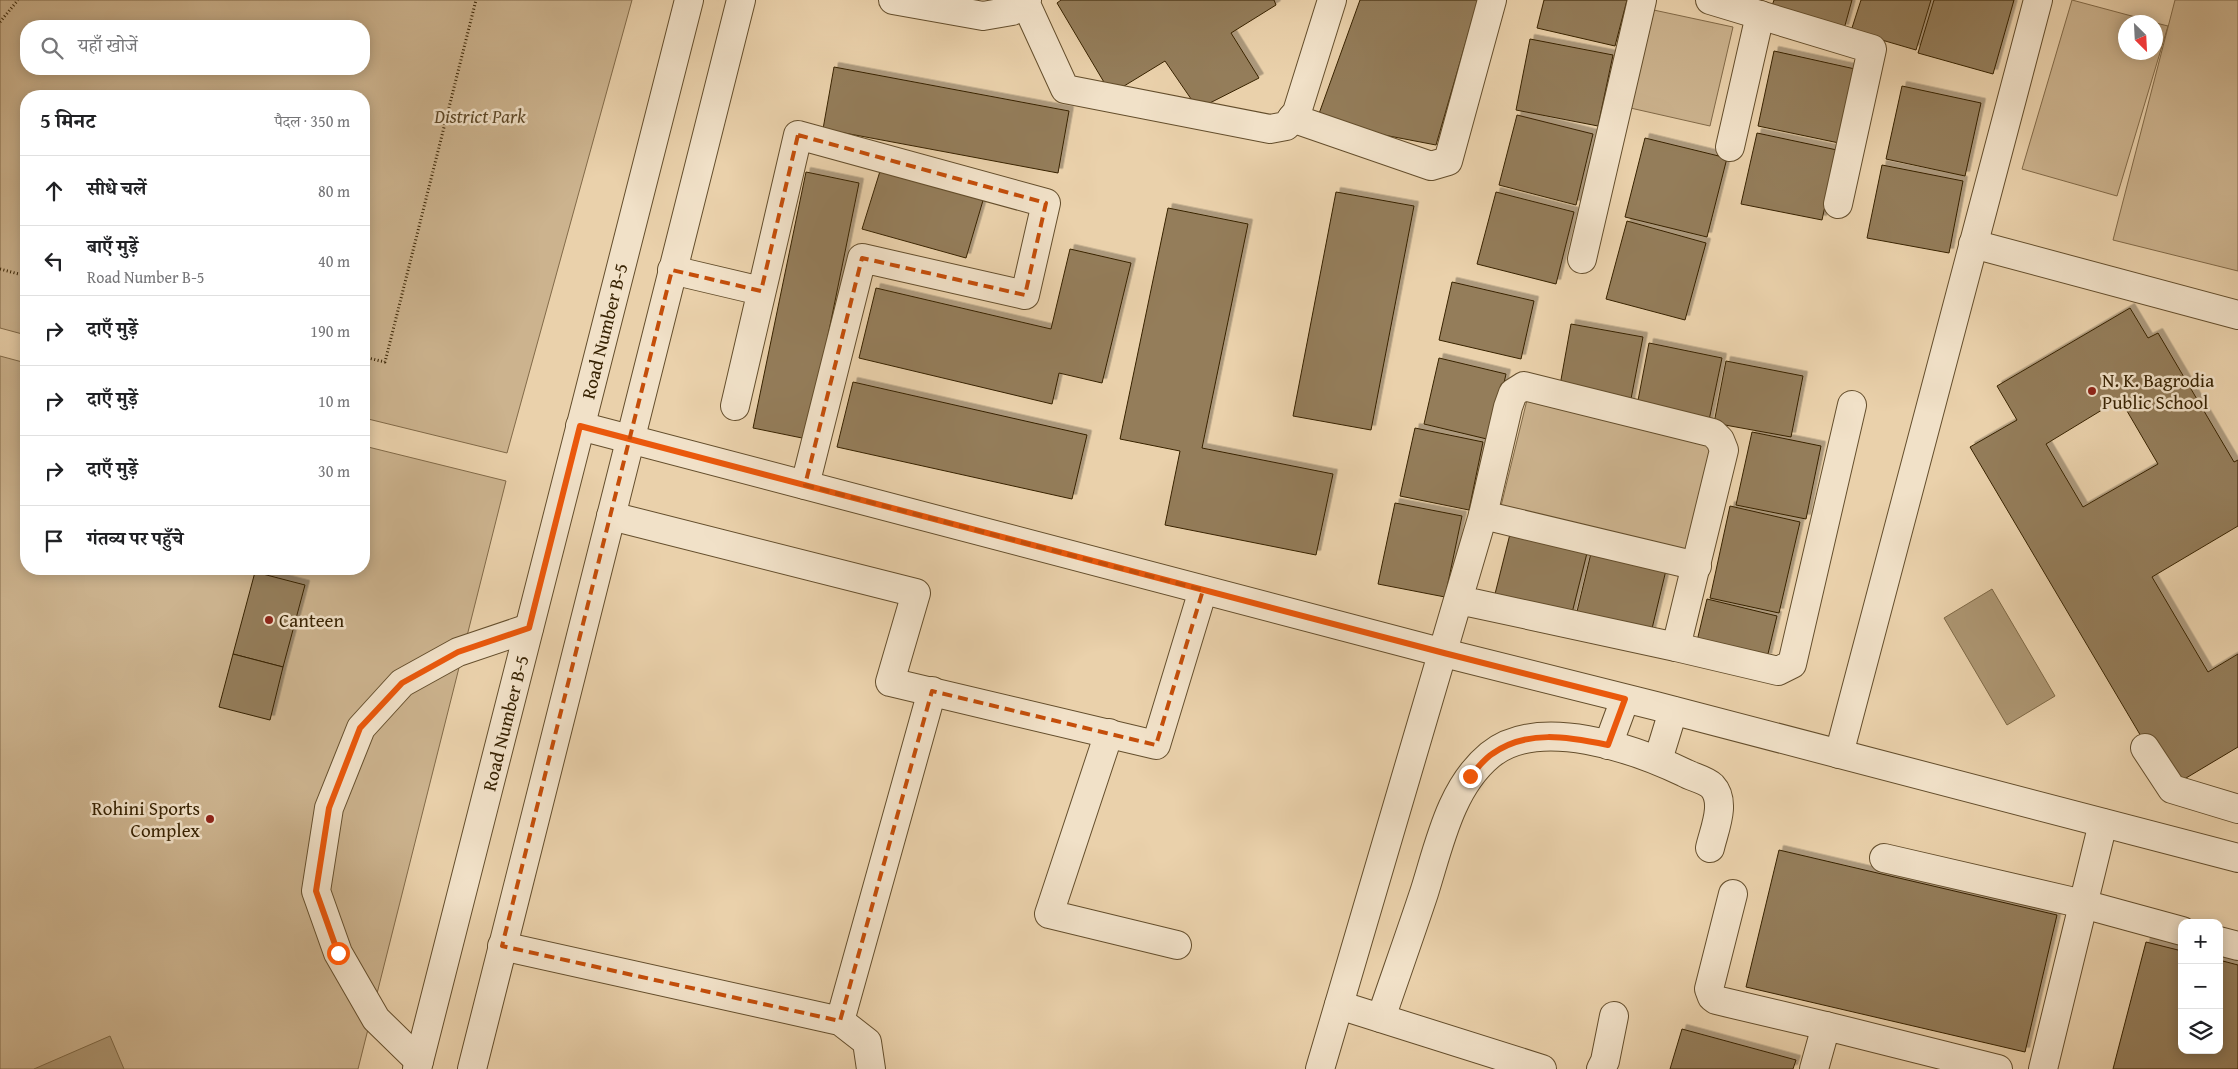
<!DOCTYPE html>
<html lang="hi">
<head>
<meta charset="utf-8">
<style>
  :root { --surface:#fff; --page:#f6f6f6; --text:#202124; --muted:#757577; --line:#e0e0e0 }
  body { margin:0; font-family:"Gentium Book Plus","Noto Serif Devanagari",serif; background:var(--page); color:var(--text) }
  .controls { position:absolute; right:15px; bottom:15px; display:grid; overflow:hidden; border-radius:10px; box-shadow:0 2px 12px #0003 }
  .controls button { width:45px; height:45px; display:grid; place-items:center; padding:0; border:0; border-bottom:1px solid var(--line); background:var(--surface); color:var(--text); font:25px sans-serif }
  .compass { position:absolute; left:2118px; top:15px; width:45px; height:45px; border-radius:50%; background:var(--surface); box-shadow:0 2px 12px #0003; rotate:156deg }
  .stop { position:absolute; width:15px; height:15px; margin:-11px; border:4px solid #ea580c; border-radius:50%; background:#fff }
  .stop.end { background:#ea580c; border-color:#fff; box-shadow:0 1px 5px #0008 }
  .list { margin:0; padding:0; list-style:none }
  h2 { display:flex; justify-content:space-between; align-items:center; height:65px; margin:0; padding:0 20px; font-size:21px }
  h2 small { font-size:16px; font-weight:400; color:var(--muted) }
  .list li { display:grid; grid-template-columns:32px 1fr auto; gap:15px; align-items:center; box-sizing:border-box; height:70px; padding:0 20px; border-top:1px solid var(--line) }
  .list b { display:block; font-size:19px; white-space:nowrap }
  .list p { margin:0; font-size:16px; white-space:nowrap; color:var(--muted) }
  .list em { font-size:16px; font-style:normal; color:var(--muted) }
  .icon { flex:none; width:28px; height:28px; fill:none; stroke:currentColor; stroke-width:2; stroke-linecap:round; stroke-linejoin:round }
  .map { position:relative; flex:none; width:2238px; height:1069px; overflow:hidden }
  .search { position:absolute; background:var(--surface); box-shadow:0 2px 12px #0003; left:20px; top:20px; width:350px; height:55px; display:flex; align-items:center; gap:12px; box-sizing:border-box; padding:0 18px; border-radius:20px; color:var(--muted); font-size:19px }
  .panel { position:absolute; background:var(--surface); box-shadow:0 2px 12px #0003; left:20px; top:90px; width:350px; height:485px; border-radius:20px }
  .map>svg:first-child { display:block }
</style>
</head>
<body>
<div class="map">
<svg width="2238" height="1069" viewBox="0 0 2238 1069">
  <defs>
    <filter id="shadow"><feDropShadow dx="4.5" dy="-4.5" stdDeviation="0" flood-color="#0004"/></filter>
  </defs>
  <rect width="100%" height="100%" fill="#ead1ab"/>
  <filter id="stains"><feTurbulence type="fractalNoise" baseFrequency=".004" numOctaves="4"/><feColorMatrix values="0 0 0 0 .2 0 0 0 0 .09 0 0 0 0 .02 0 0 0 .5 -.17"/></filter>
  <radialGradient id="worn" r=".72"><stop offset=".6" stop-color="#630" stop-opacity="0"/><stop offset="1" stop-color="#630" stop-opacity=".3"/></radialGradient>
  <g fill="#ccb38e" stroke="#826a48" fill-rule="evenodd">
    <path d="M0,0H632L507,453L364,418V96H26V335L0,328ZM26,26H364V69H26Z"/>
    <polygon points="2072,0 2154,22 2126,22 2126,52 2156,52 2156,23 2168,26 2117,196 2022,169"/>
    <polygon points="2175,0 2238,0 2238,271 2113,240"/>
    <polygon points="1649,9 1733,27 1710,126 1626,107"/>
    <polygon points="0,356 26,363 26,569 364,569 364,446 506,481 358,1069 0,1069"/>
    <polygon points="1527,400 1714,444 1688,550 1501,506"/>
  </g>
  <g fill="#ad9672" stroke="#7e6845">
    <polygon points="1992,589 2055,696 2007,725 1944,618"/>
    <polygon points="110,1036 124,1069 34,1069"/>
  </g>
  <g fill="#947d5a" stroke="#372202" fill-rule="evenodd" filter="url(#shadow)">
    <polygon points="1061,0 1274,0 1276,5 1231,33 1259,78 1198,109 1165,61 1111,94 1057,3"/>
    <polygon points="1360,0 1478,0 1436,145 1316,122"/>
    <polygon points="1544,0 1627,0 1615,46 1537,28"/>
    <polygon points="1774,0 1852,0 1844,29 1771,9"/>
    <polygon points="1861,0 1931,0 1916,50 1851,31"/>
    <polygon points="1934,0 2014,0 1993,74 1918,53"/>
    <polygon points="1530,39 1613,55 1598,126 1516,110"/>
    <polygon points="1774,51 1855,69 1839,143 1758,126"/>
    <polygon points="834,67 1069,111 1058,173 823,129"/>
    <polygon points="1902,86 1981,103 1965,176 1886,159"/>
    <polygon points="1517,115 1593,134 1576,205 1499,185"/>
    <polygon points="1757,133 1837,150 1822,220 1741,204"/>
    <polygon points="1645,138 1727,158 1707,237 1625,217"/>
    <polygon points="1882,165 1963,181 1949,253 1867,238"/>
    <polygon points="881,168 984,197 966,258 862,229"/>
    <polygon points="806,172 859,183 807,439 753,428"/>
    <polygon points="1336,192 1414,206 1371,430 1293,416"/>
    <polygon points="1496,192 1574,212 1556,284 1477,264"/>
    <polygon points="1168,208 1248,224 1202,448 1333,474 1316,555 1165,525 1180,451 1120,439"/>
    <polygon points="1627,221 1706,243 1685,320 1606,299"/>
    <polygon points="1070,249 1131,263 1102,383 1059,373 1052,404 859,358 876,288 1051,329"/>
    <polygon points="1452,282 1534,301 1521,359 1439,340"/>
    <path d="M2130,308L2148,338L2158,333L2234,462L2238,460V526L2152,577L2208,672L2238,654V747L2171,787L1970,447L2017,420L1997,386ZM2120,399L2158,464L2083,507L2046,444Z"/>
    <polygon points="1571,324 1643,337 1630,404 1559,391"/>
    <polygon points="1649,343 1722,358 1708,425 1636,411"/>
    <polygon points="1439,358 1506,374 1491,440 1424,424"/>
    <polygon points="1726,361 1803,376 1791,437 1714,423"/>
    <polygon points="853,382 1087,435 1072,499 837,447"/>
    <polygon points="1415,428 1483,442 1469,510 1400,496"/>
    <polygon points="1752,432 1821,446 1806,519 1736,505"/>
    <polygon points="1395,503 1462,516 1445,597 1378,584"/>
    <polygon points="1730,506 1800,522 1779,613 1710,598"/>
    <polygon points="1511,530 1588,549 1571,617 1494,598"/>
    <polygon points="1592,549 1667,566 1650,637 1575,620"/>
    <polygon points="255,572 305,585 283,667 233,654"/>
    <polygon points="1707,599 1777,616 1767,658 1697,641"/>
    <polygon points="233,654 283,667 270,720 219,707"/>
    <polygon points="1779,850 2057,915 2025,1052 1746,987"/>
    <polygon points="2146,942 2182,951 2182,1050 2219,1050 2219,960 2238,965 2238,1069 2113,1069"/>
    <polygon points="1682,1029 1796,1060 1793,1069 1670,1069"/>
  </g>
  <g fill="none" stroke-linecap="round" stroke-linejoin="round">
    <defs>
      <g id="minor">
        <polyline points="893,0 983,16 1012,11 1026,4"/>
        <polyline points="1027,0 1026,4 1065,89 1270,129 1286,126 1297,112 1332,0"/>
        <polyline points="1710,0 1872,49 1838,204"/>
        <polyline points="1292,118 1431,166 1448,161 1492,0"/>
        <polyline points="1730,147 1760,15"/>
        <polyline points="1973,244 2238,315"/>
        <polyline points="1582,259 1642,0"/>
        <polyline points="672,270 761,291"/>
        <polyline points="735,406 798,135 1046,203 1025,295 862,258 805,485"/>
        <polyline points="580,426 1444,653 1656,706 2238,858"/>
        <polyline points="1483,515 1697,566"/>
        <polyline points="611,516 916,593 890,682 1156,745 1203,590"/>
        <polyline points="1676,647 1778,671 1792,664 1852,405"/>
        <polyline points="1109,733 1049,914 1177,945"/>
        <polyline points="1608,745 1625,699"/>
        <polyline points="2145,748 2172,789 2238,809"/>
        <polyline points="1839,754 2038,0"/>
        <polyline points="1658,760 1673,711"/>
        <polyline points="1884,858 2083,904 2182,931"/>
        <polyline points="1733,894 1709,989 1712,997 1716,1000 1826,1026"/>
        <polyline points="2219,941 2238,946"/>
        <polyline points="502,946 840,1021 867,1042 871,1069"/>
        <polyline points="1339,1005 1542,1069"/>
        <path d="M1381,1018C1395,977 1410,935 1424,893C1439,846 1450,788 1490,755C1539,715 1635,749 1685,773C1692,777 1706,780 1712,786C1727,802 1714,830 1710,848"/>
        <polyline points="840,1021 932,691"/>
        <polyline points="419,1061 376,1019 338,953 316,891 329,808 361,728 402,683 458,652 529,628"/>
        <polyline points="417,1069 689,0"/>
        <polyline points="472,1069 741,0"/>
        <polyline points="1320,1069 1483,515 1508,407 1513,393 1524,386 1713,433 1720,440 1724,450 1676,647 1459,600"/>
        <polyline points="1601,1069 1605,1061 1614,1016"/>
        <polyline points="1814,1069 1826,1026 1998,1069"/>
        <polyline points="2043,1069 2103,823"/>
      </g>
    </defs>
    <use href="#minor" stroke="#644e2c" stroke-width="30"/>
    <g stroke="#372202" stroke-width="3" stroke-dasharray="1 2.5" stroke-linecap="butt">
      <polyline points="0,22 18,0"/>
      <polyline points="0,269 26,276"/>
      <polyline points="364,357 385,362 476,0"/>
    </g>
    <use href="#minor" stroke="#f1e1c8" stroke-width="28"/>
  </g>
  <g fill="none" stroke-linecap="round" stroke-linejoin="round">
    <path stroke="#ea580c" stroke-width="6" d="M338,953L316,891L329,808L360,728L402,683L458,652L529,628L580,426L1444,653L1625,699L1608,745C1568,737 1527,729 1492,754C1484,759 1477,769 1470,776"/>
  </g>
  <path fill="none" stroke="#c54e0a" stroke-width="4" stroke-dasharray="10 6" stroke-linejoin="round" d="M798,135L1046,203L1025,295L862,258L805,485L1203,590L1156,745L932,691L840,1021L502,946L672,270L761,291Z"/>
  <g fill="#8f2418" stroke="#f1e1c8" stroke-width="2">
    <circle cx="2092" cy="391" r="5"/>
    <circle cx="269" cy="620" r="5"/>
    <circle cx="210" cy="819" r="5"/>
  </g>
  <g text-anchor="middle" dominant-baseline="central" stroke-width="5" stroke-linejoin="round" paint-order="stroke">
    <g font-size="19" font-style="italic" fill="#5c4625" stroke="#f1e1c8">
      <text x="480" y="116">District Park</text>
    </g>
    <g font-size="19" fill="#372202" stroke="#f1e1c8">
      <text transform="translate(604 331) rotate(-76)">Road Number B-5</text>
      <text transform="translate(505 723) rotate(-76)">Road Number B-5</text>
    </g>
    <g font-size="19" fill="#372202" stroke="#f1e1c8" text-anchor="start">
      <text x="2102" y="380">N. K. Bagrodia<tspan x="2102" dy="22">Public School</tspan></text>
      <text x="279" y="620">Canteen</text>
      <text x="200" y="808" text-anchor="end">Rohini Sports<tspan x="200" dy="22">Complex</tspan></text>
    </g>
  </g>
  <rect width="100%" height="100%" filter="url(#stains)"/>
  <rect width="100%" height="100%" fill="url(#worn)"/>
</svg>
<div class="controls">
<button>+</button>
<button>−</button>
<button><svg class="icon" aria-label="layers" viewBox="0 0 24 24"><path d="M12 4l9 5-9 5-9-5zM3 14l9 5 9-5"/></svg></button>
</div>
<svg class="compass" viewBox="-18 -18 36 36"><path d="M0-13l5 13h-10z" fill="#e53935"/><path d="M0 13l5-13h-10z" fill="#757577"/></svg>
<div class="stop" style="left:338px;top:953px"></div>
<div class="stop end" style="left:1470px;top:776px"></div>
<div class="search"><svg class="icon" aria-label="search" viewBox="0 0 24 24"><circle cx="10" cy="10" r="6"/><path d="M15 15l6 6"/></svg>यहाँ खोजें</div>
<section class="panel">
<h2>5 मिनट<small>पैदल · 350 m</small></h2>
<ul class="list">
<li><svg class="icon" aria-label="ahead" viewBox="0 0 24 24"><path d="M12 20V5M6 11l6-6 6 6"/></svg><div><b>सीधे चलें</b></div><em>80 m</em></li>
<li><svg class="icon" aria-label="left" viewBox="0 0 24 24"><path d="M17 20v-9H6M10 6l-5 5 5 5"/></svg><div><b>बाएँ मुड़ें</b><p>Road Number B-5</p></div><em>40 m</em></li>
<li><svg class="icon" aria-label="right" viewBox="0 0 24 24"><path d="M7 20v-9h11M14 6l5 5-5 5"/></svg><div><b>दाएँ मुड़ें</b></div><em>190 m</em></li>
<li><svg class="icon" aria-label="right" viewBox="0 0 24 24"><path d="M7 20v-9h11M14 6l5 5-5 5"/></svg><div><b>दाएँ मुड़ें</b></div><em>10 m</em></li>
<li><svg class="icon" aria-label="right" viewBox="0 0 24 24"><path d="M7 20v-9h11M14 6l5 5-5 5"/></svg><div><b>दाएँ मुड़ें</b></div><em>30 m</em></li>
<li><svg class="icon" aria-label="arrive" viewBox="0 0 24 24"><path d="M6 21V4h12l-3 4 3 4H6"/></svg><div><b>गंतव्य पर पहुँचे</b></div></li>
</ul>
</section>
</div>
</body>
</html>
